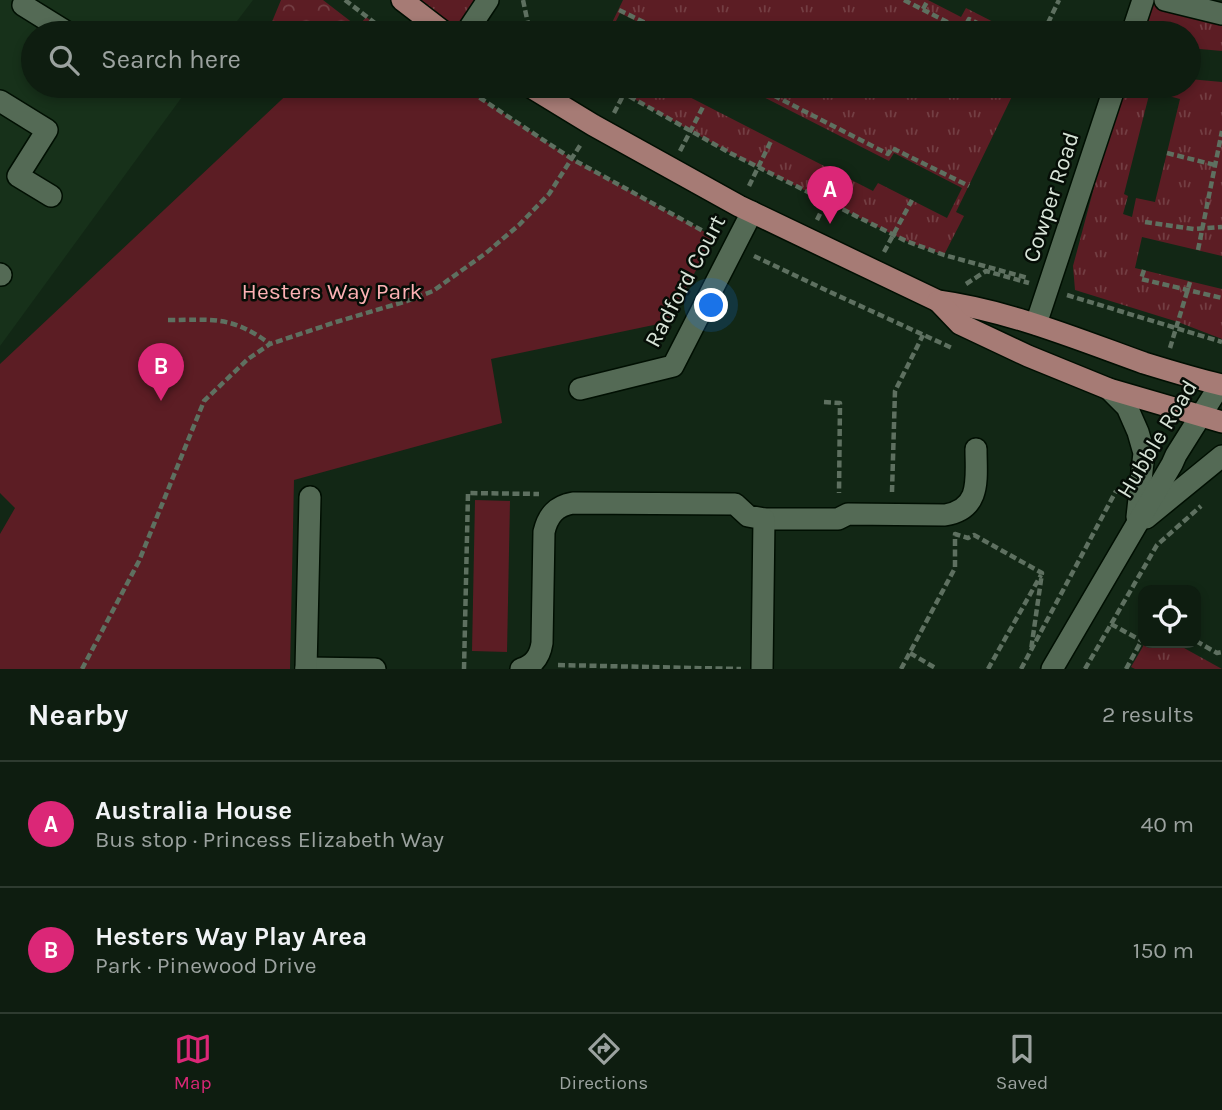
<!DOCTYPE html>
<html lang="en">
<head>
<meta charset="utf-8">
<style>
  :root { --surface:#0e1d10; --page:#1c2a1e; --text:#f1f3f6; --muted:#9ba29f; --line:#2e3b30; --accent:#db2777 }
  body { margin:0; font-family:Karla,sans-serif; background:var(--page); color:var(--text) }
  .controls { position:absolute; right:21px; bottom:21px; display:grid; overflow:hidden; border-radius:14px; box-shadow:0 4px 10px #0003 }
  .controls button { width:63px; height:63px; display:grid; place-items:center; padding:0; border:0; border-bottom:2px solid var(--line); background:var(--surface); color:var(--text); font:35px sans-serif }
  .you { position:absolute; left:712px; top:306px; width:24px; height:24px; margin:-18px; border:5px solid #fff; border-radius:50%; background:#1a73e8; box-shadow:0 0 0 10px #1a73e833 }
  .badge { display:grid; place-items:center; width:46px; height:46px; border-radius:50%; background:var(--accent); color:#fff; font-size:23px; font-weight:700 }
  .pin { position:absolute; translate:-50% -58px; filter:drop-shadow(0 2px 4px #0008) }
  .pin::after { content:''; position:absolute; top:37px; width:24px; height:21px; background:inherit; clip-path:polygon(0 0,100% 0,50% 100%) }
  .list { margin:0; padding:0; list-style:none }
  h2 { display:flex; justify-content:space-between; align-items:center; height:91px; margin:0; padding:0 28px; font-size:30px }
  h2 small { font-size:23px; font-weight:400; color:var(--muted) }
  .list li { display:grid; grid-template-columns:46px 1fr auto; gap:21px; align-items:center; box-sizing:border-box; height:126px; padding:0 28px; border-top:2px solid var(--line) }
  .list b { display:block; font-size:26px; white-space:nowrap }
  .list p { margin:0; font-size:23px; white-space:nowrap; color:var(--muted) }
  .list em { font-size:23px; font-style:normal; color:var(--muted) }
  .icon { flex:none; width:38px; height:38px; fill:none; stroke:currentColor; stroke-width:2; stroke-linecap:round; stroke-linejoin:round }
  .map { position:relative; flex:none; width:1222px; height:669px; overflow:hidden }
  .search { position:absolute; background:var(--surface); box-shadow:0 4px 10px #0003; left:21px; right:21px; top:21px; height:77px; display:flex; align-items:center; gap:18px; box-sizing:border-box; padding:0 24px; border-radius:38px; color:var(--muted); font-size:26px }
  .sheet { height:343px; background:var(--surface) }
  nav { display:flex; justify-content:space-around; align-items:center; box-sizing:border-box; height:98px; border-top:2px solid var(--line); background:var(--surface); font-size:19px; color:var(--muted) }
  nav a { display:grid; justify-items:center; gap:4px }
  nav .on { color:var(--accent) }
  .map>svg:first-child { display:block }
</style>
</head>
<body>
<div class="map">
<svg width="1222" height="669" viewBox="0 0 1222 669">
  <defs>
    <pattern id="grass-tufts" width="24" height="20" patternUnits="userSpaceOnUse" patternTransform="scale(1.75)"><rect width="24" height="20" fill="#5c1d24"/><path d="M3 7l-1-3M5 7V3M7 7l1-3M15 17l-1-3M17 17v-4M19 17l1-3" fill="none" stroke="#733e43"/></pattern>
    <pattern id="forest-crowns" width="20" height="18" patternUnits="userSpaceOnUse" patternTransform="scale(1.75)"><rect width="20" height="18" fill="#5c1d24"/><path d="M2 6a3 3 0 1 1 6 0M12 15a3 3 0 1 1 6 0" fill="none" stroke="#733e43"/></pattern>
  </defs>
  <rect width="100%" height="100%" fill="#122715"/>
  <polygon fill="#17311a" points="0,0 253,0 228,33 33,33 33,86 190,86 0,346"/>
  <g fill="url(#grass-tufts)" fill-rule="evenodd">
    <polygon points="402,0 488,0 466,33 445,33"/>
    <polygon points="623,0 928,0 961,17 966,8 1015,33 660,33 620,13 610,33 607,33"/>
    <polygon points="1144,0 1187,0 1222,14 1222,51 1189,48 1189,33 1135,33"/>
    <path d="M1189,79L1222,82V256L1142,237L1135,268L1222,289V339L1178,322L1075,290L1073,266L1121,86H1189ZM1150,91L1180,99L1155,202L1136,198L1132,217L1123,214L1128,196L1124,194Z"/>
    <polygon points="611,86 670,86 670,87 873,191 878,183 947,218 962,188 894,153 889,161 742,86 1017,86 956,212 964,216 944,255 906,241 730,153"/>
    <polygon points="1145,643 1175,643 1222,669 1135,669 1131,667"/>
  </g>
  <polygon fill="url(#forest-crowns)" points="281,0 323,0 358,27 366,17 388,33 269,33 269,29"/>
  <g fill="#5c1d24">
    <polygon points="296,86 462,86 572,159 714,237 668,322 491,359 502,423 294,480 290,669 0,669 0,534 15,508 0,493 0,364"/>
    <polygon points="475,500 510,501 507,652 472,651"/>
  </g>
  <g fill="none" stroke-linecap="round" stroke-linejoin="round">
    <defs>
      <g id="minor">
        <polyline points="1165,0 1222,14"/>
        <polyline points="23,5 68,33"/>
        <polyline points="466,33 488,0"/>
        <polyline points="1132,33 1143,0"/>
        <polyline points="0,101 47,130 18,176 51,196"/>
        <polyline points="0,274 1,275"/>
        <polyline points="1036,324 1115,86"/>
        <polyline points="580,389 673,366 752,212"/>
        <polyline points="1109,389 1127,407 1138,432 1144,453 1137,517"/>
        <polyline points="1146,518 1222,456"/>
        <path d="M764,519H838L848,514L945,515C982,509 976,478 976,449"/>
        <polyline points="306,668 375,669"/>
        <polyline points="306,669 310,497"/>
        <path d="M521,669C534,665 540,656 542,643L544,532C548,515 556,506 573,503L735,504L748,516L764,519L762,669"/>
        <polyline points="1052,669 1172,464 1176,455 1220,385"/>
      </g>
      <g id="major">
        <polyline points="402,0 445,33"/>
        <path d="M529,86L593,125L739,206L938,301C1010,311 1077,339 1144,363C1170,371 1196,379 1222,385"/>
        <polyline points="938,301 960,324 1028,356 1109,389 1222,422"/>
      </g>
    </defs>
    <use href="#minor" stroke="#000f02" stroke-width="24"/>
    <use href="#major" stroke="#000f02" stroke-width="24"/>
    <g stroke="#5e7060" stroke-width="4.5" stroke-dasharray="7 3.5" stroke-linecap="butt">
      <polyline points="345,0 388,33"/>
      <polyline points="523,0 530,33"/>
      <polyline points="904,0 963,30 969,19 997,33"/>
      <polyline points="923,9 928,0"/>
      <polyline points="619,10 666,33"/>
      <polyline points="1048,23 1059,0"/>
      <polyline points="462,86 572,159 714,237"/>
      <polyline points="611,86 730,153 906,241 944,255 1028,278"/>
      <polyline points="755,86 888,154 892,148 969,186"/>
      <polyline points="614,113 628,86"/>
      <polyline points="680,151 704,105"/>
      <polyline points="1167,153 1215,165"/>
      <polyline points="749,186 772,139"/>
      <polyline points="817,220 839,174"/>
      <polyline points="1145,222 1194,229 1222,227"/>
      <polyline points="1198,250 1222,131"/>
      <polyline points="884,252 912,200"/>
      <polyline points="754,256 830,292 952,348"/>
      <polyline points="1144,270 1141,279 1222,298"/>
      <polyline points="966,284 986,271 1029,283"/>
      <polyline points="1067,295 1222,342"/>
      <path d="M168,320C212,320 231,315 270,344"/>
      <polyline points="1170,348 1190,282"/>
      <polyline points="824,402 840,403 839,493"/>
      <polyline points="892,492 895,391 923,335"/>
      <polyline points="1111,624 1142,641"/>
      <polyline points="1196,641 1217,653 1222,652"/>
      <polyline points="910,653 937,669"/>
      <polyline points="558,665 741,669"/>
      <polyline points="82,669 139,561 204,401 248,359 270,344 336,322 407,301 433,291 486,253 519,225 549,194 581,144"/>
      <polyline points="464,669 468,493 539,494"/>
      <polyline points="901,669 955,568 955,534 968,538 974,535 1042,573 1031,650"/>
      <polyline points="988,669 1041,575"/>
      <polyline points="1021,669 1116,491"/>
      <polyline points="1085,669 1157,545 1201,506"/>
      <polyline points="1126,669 1143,638"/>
    </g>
    <use href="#minor" stroke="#546a55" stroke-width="21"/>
    <use href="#major" stroke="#a67b75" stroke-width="21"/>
  </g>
  <g text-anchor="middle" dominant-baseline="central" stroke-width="5" stroke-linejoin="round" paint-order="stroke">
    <g font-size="23" fill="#d8e4d8" stroke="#050d06">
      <text transform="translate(1051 197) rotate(-72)">Cowper Road</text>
      <text transform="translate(685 281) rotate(-62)">Radford Court</text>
      <text transform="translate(1157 439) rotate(-59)">Hubble Road</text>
    </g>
    <g font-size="23" fill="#fcb1b4" stroke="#050d06">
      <text x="332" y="291">Hesters Way Park</text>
    </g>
  </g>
</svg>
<div class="controls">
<button><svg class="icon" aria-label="locate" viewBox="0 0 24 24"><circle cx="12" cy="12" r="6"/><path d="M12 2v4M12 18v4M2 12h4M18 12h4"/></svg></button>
</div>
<div class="you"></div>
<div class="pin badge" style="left:830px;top:224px">A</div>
<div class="pin badge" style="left:161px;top:401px">B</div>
<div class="search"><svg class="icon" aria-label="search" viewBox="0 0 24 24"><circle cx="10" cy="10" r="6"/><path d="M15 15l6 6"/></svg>Search here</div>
</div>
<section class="sheet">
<h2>Nearby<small>2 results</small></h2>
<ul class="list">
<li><span class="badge">A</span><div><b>Australia House</b><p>Bus stop · Princess Elizabeth Way</p></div><em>40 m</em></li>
<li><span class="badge">B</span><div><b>Hesters Way Play Area</b><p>Park · Pinewood Drive</p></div><em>150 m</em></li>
</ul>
</section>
<nav>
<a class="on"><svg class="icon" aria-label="map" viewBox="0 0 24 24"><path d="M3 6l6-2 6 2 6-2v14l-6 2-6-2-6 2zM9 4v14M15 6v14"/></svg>Map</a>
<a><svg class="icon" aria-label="directions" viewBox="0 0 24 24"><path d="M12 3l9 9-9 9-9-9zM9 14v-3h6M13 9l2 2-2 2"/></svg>Directions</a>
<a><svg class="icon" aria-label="saved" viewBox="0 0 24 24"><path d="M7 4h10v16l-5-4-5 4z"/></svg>Saved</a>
</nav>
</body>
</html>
